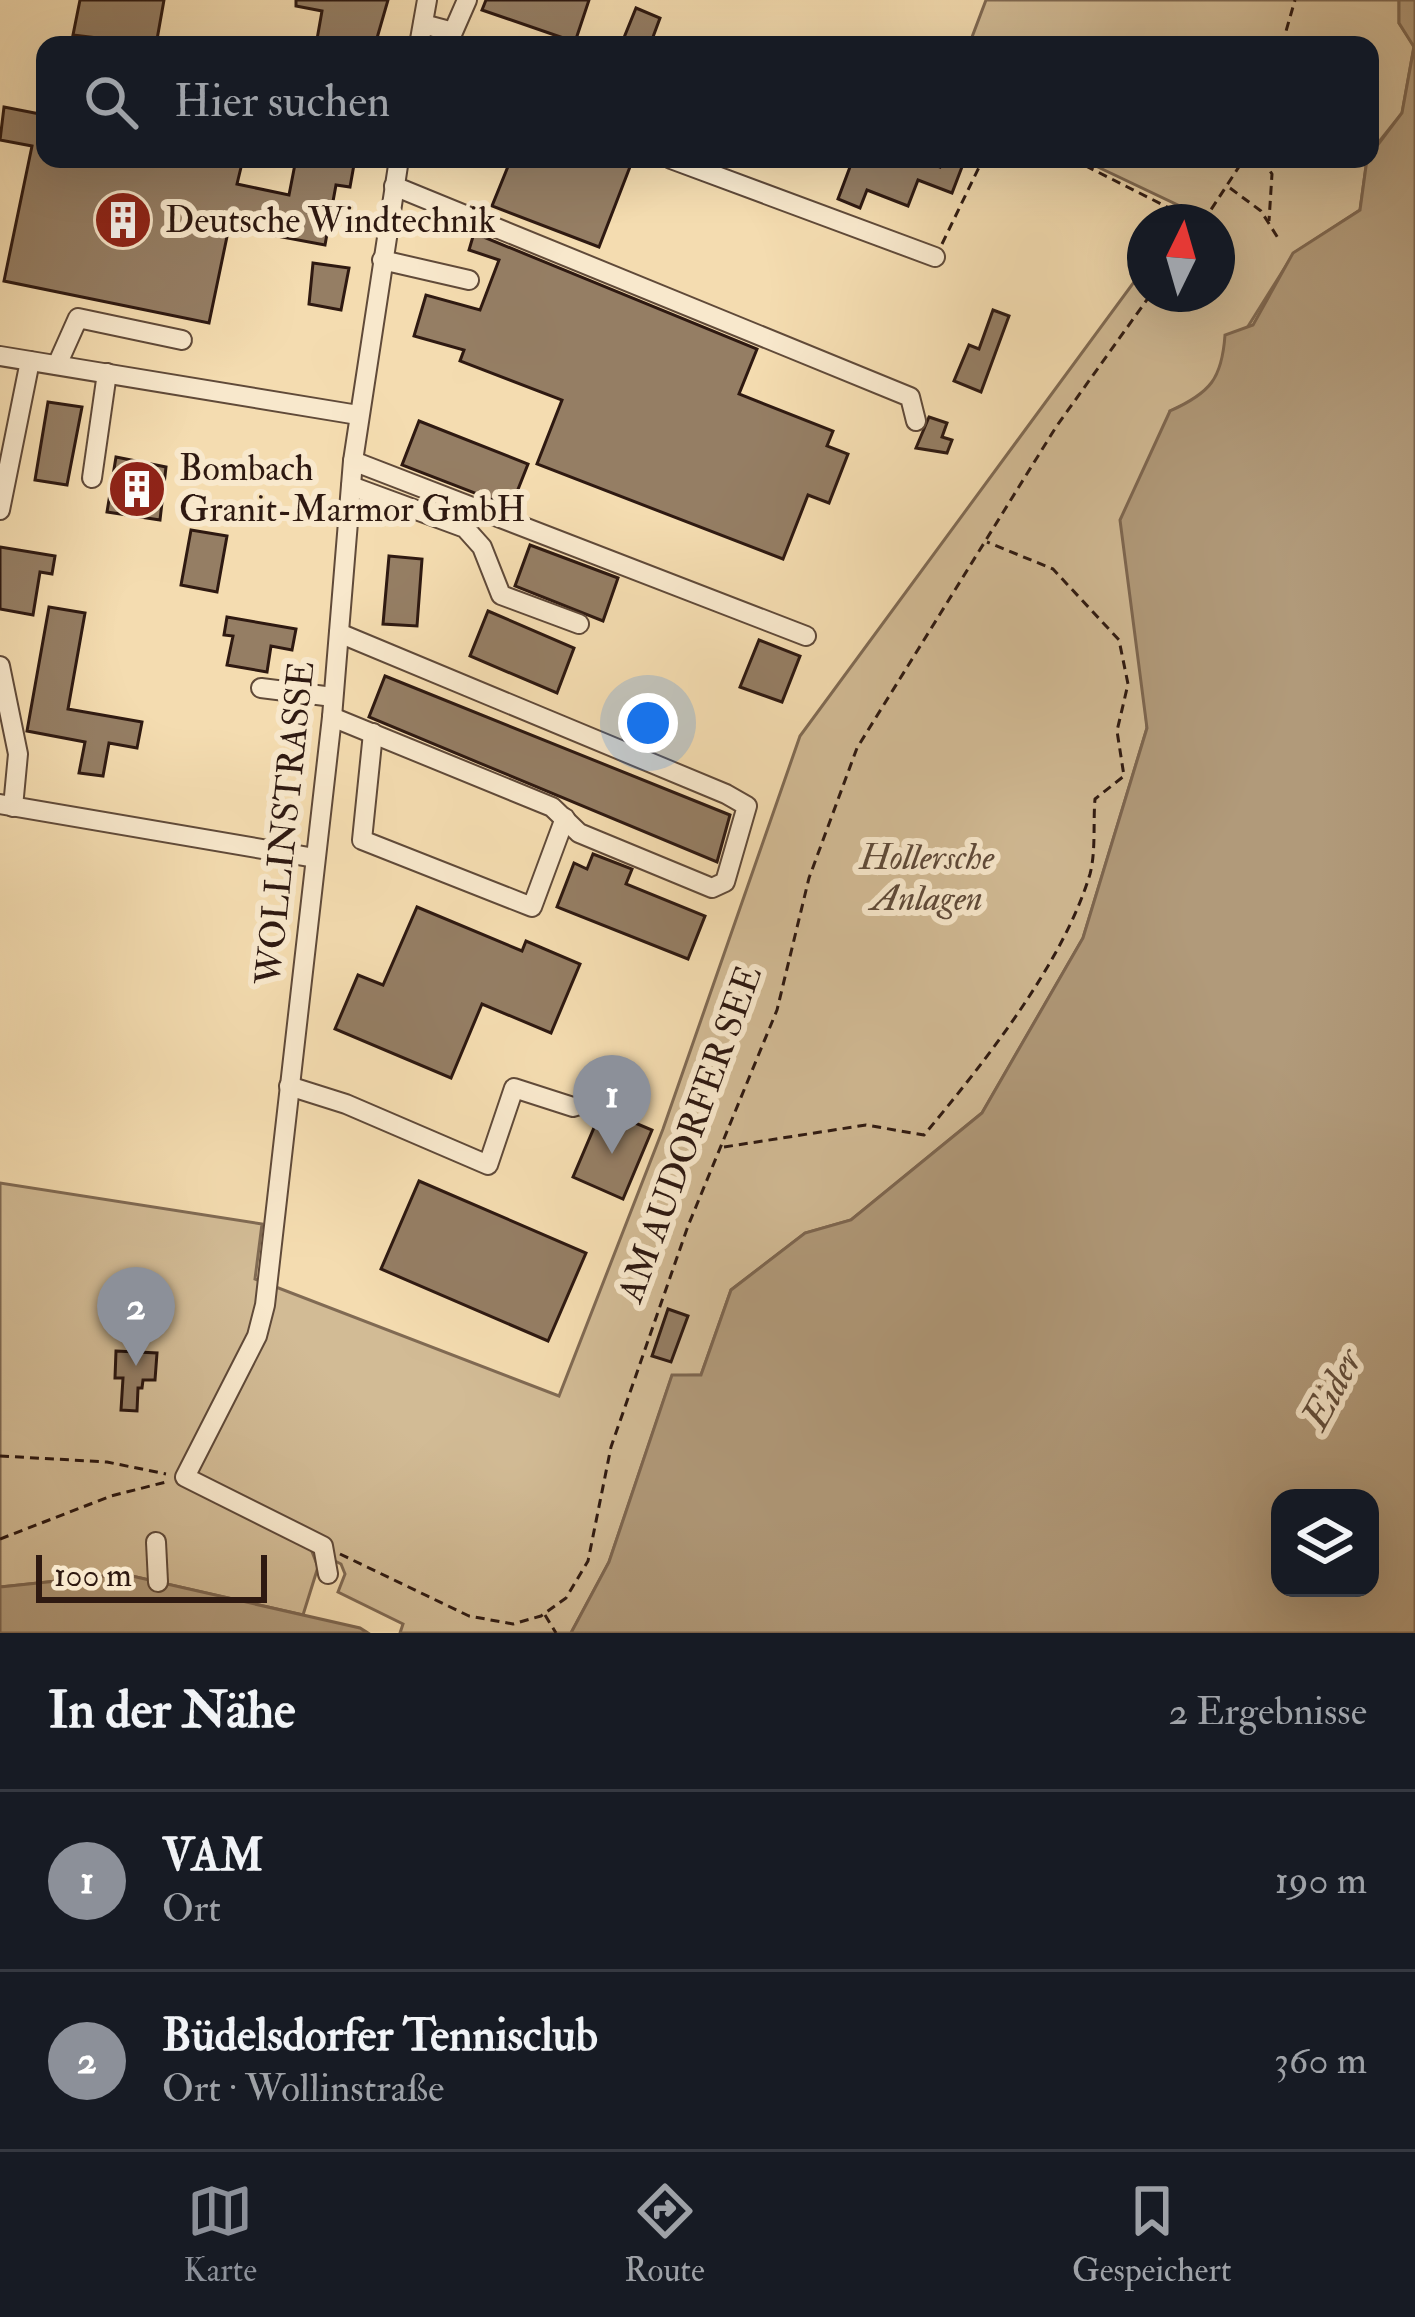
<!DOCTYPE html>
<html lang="de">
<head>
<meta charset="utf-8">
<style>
  :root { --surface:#171b24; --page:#20242c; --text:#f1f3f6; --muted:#9ea1a6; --line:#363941; --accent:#8c9099 }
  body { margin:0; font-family:"IM FELL Double Pica",serif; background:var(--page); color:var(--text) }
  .controls { position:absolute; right:36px; bottom:36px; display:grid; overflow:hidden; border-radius:24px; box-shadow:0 12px 48px #0002 }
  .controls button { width:108px; height:108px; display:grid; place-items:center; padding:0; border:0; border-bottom:3px solid var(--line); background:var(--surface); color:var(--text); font:60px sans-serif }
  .compass { position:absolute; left:1127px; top:204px; width:108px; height:108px; border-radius:50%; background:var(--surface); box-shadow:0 12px 48px #0002; rotate:5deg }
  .scale { position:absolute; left:36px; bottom:30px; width:231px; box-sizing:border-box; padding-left:12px; border:6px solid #2e1911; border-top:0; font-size:33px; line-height:42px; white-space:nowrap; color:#2e1911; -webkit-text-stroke:9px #f8e8cc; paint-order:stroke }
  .you { position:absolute; left:648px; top:723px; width:42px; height:42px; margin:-30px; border:9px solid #fff; border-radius:50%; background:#1a73e8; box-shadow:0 0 0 18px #1a73e833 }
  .badge { display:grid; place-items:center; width:78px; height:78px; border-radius:50%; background:var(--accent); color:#fff; font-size:39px; font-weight:700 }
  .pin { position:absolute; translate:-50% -99px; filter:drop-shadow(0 3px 6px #0008) }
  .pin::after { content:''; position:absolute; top:63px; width:42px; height:36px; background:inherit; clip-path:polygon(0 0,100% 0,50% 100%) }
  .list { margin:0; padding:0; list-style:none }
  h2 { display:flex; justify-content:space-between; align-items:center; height:156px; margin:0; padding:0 48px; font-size:51px }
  h2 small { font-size:39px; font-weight:400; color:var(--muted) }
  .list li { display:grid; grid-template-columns:78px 1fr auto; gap:36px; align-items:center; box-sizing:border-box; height:180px; padding:0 48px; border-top:3px solid var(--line) }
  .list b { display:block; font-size:45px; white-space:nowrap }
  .list p { margin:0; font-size:39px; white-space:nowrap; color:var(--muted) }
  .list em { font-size:39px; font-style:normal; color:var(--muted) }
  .icon { flex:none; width:66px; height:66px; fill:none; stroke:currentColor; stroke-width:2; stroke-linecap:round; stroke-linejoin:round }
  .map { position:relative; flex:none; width:1415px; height:1633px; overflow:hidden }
  .search { position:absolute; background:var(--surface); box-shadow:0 12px 48px #0002; left:36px; right:36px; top:36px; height:132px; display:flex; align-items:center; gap:30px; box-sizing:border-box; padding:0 42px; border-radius:24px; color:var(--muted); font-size:45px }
  .sheet { height:516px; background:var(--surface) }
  nav { display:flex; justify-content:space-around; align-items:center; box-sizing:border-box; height:168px; border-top:3px solid var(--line); background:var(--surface); font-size:33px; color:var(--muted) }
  nav a { display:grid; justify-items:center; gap:6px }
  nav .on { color:var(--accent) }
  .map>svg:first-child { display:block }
</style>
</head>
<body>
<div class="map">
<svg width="1415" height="1633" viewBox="0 0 1415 1633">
  <rect width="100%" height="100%" fill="#f4dcb0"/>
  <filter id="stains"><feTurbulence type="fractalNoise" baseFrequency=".00167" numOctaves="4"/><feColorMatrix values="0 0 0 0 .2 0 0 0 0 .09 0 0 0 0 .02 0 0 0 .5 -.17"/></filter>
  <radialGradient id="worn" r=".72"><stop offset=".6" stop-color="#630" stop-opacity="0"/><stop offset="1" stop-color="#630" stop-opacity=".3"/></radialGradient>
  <g fill="#d2bb95" stroke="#806a53" stroke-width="3">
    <polygon points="986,0 1399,0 1399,23 1414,46 1402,113 1370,153 1370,45 969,45"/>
    <polygon points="1081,159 1367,159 1360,210 1294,253 1205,395 1170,411 1143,677 1147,728 1083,938 982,1113 851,1220 805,1233 731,1290 701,1375 672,1376 609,1562 571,1633 400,1633 403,1624 338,1592 345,1574 341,1564 311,1549 318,1567 303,1615 123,1574 0,1587 0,1183 262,1224 255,1279 559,1396 663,1129 800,736 1145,267 1145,294 1217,294 1217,222 1178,222 1186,209"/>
  </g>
  <g fill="#b19a7a" stroke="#7d6650" stroke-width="3" fill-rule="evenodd">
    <path d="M1399,0H1415V1633H571L609,1562L672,1375H701L731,1290L805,1233L851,1220L982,1113L1083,938L1147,728L1120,520L1170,411C1210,393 1222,379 1225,335L1253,325L1293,253L1360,210L1367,159L1402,113L1414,47L1399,23ZM1280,1498H1370V1588H1280Z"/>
    <polygon points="123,1574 360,1628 368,1633 0,1633 0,1587"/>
  </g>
  <g fill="#957e64" stroke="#2e1911" stroke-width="3">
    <polygon points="80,0 164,0 156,45 73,35"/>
    <polygon points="296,0 388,0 375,45 316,45 322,11 296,6"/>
    <polygon points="486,0 589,0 575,42 482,10"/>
    <polygon points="636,8 660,18 650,45 621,45"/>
    <polygon points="4,107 45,115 45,159 243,159 237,184 289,195 296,159 355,159 350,187 336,185 325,245 229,227 209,323 4,281 32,146 0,140"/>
    <polygon points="511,159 633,159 599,247 492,206"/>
    <polygon points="853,159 920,159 940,167 943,159 965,159 952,193 918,180 908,206 867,190 860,208 838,199"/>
    <polygon points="474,233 757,349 739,394 833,431 827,446 848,454 829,503 808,495 783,559 537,464 562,400 460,361 464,350 414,336 426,295 480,310 499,260 469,250"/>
    <polygon points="313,263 349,268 341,310 309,304"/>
    <polygon points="993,310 1009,316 981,392 954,381 969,345 979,349"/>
    <polygon points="48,402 82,407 67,485 35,480"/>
    <polygon points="929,417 947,423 942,437 952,440 947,453 916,448"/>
    <polygon points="419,421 528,464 511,507 402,465"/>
    <polygon points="116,457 166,467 160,520 107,512"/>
    <polygon points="191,530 227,536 217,592 181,585"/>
    <polygon points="530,545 618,578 603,621 515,586"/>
    <polygon points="0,547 55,556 52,574 40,572 33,615 0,609"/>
    <polygon points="389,556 422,559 417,626 383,624"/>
    <polygon points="49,607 85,613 68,709 142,722 137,748 109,743 103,776 79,773 85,742 27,731"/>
    <polygon points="488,611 574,648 557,693 470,656"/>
    <polygon points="227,617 296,629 292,650 271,646 267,672 227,665 233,636 224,635"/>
    <polygon points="759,640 800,656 782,702 740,687"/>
    <polygon points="385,676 730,815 717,862 369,717"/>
    <polygon points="593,854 632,869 626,884 705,916 688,959 557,907 574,863 587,869"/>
    <polygon points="417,907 522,951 526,941 580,964 551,1033 482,1004 451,1078 335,1029 358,975 383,985"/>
    <polygon points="602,1109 652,1130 623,1199 573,1177"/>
    <polygon points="419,1181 586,1253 548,1341 381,1269"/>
    <polygon points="668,1309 688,1316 671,1362 652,1356"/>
    <polygon points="116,1351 157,1353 155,1380 143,1380 142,1388 138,1388 137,1411 121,1410 123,1378 115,1378"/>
  </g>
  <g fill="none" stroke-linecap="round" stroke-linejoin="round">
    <defs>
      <g id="minor">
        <polyline points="423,24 453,32 467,0"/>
        <polyline points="419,45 427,0"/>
        <polyline points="671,159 935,257"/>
        <polyline points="394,186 910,397 916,421"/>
        <polyline points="382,260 469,280"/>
        <polyline points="0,356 358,415"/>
        <polyline points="57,365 78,318 182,340"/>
        <polyline points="353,461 806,636"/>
        <polyline points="92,478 107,373"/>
        <polyline points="351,486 465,528 482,547 501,595 579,624"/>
        <polyline points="0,510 30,361"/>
        <polyline points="0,666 18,754 13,807"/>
        <polyline points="261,688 333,697"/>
        <polyline points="332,717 552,807 579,833 712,888 725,882 747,806 726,794 339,633"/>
        <polyline points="373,733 362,840 532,907 565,818"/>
        <polyline points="0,804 315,858"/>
        <polyline points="289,1086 346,1104 488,1165 514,1088 573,1107 589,1102"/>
        <polyline points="156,1542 158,1582"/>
        <polyline points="328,1574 323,1546 185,1477 257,1336 265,1305 332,717 353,461 399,159"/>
      </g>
    </defs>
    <use href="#minor" stroke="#604a39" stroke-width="22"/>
    <g stroke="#2e1911" stroke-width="3" stroke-dasharray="9 6" stroke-linecap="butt">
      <polyline points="1282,45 1295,0"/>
      <polyline points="1072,159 1197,222"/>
      <polyline points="1262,159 1272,174 1269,221"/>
      <polyline points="1230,188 1261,211 1278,238"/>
      <polyline points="1203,222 1244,159"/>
      <polyline points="942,244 983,159"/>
      <path d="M724,1147L866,1125L924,1135C983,1064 1063,964 1090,874C1096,851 1093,822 1095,799L1124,776L1117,731L1128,684L1119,640L1053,569L987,542"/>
      <polyline points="0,1456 107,1462 166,1474"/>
      <polyline points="0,1539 111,1496 166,1482"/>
      <polyline points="340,1554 469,1616 513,1624 541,1616 566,1598 588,1561 611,1447 688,1226 777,1010 809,878 857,748 1056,427 1151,294"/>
      <polyline points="545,1615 556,1633"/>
    </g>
    <use href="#minor" stroke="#f8e8cc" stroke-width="18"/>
  </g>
  <defs>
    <symbol id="building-disc" viewBox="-11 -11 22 22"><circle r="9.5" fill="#8f2418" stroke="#f8e8cc"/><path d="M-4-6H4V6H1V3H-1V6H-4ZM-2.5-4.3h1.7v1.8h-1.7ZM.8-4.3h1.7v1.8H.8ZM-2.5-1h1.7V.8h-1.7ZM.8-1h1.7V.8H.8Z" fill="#fff"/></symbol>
  </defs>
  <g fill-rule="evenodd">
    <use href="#building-disc" x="90" y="187" width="66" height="66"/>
    <use href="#building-disc" x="104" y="456" width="66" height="66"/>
  </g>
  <g text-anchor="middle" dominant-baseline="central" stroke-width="12" stroke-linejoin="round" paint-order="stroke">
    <g font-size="36" fill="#2e1911" stroke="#f8e8cc" text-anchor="start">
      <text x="165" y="220">Deutsche Windtechnik</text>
      <text x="179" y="468">Bombach<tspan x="179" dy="41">Granit-Marmor GmbH</tspan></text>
    </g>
    <g font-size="36" fill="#2e1911" stroke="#f8e8cc">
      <text transform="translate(285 823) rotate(-84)">WOLLINSTRASSE</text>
      <text transform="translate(690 1134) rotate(-70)">AM AUDORFER SEE</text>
    </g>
    <g font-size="36" font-style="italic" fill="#5f4a39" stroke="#f8e8cc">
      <text x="927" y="857">Hollersche<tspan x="927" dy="41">Anlagen</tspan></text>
    </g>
    <g font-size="39" font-style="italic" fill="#624d3b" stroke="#f8e8cc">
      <text transform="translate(1332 1389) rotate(-62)">Eider</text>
    </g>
  </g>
  <rect width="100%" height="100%" filter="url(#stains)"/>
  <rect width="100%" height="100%" fill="url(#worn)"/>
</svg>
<div class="controls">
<button><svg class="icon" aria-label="layers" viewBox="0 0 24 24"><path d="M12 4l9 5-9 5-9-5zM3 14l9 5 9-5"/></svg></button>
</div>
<svg class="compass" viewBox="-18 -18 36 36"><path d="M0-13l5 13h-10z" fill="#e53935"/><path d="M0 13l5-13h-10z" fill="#9ea1a6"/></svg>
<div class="scale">100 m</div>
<div class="you"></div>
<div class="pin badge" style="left:612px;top:1154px">1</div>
<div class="pin badge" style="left:136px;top:1366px">2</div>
<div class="search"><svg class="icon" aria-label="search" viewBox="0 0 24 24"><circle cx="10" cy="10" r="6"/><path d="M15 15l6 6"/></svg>Hier suchen</div>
</div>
<section class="sheet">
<h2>In der Nähe<small>2 Ergebnisse</small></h2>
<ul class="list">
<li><span class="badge">1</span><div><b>VAM</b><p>Ort</p></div><em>190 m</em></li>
<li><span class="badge">2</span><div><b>Büdelsdorfer Tennisclub</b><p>Ort · Wollinstraße</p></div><em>360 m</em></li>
</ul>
</section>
<nav>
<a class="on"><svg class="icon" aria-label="map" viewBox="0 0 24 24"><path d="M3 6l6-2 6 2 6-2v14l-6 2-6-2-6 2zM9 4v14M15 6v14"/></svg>Karte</a>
<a><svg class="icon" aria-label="directions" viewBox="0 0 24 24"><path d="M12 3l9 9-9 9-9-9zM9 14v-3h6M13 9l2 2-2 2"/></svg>Route</a>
<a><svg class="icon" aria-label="saved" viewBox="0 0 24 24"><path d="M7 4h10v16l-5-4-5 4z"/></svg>Gespeichert</a>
</nav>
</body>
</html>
